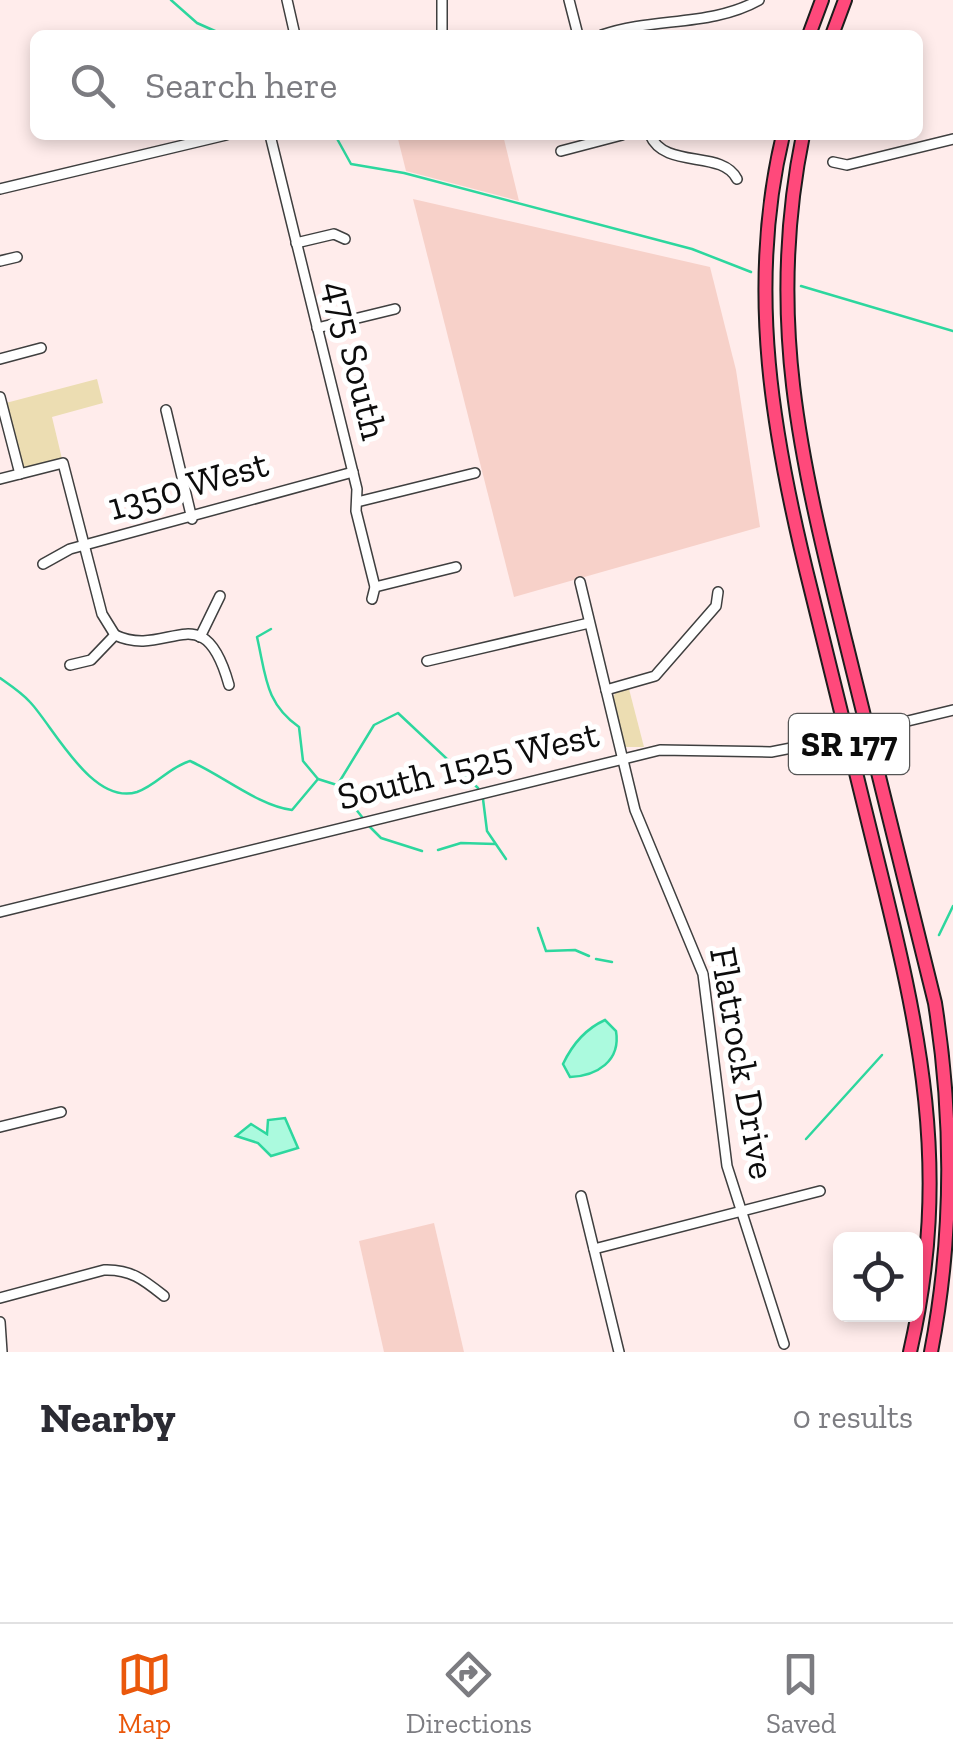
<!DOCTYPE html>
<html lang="en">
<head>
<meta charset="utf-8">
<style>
  :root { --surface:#fff; --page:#f7f7f7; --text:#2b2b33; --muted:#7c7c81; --line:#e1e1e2; --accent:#ea580c }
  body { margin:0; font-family:"Zilla Slab",serif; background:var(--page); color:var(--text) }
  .controls { position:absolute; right:30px; bottom:30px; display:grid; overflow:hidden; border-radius:15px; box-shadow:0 5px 15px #0003 }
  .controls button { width:90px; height:90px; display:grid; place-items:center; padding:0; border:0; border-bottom:2px solid var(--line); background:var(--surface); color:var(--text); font:50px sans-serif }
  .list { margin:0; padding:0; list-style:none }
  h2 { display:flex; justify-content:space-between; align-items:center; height:130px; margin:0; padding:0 40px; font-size:42px }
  h2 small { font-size:32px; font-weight:400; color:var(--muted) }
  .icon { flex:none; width:55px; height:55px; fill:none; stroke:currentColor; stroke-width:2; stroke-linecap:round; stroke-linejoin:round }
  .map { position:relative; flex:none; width:953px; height:1352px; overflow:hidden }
  .search { position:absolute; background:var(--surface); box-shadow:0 5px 15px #0003; left:30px; right:30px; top:30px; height:110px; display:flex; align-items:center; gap:25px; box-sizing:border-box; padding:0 35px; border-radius:15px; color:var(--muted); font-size:38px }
  .sheet { height:270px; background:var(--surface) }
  nav { display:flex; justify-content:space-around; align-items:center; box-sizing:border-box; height:140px; border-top:2px solid var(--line); background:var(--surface); font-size:28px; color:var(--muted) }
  nav a { display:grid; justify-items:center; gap:5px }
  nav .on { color:var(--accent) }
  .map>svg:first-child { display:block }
</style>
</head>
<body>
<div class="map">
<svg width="953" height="1352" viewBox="0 0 953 1352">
  <rect width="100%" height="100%" fill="#ffeceb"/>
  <g fill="#f7d1c9">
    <polygon points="397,135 503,135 519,201 406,171"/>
    <polygon points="413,199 710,267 736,370 760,527 514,597"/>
    <polygon points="434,1223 464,1352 384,1352 359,1241"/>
  </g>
  <g fill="#ecddb2">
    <polygon points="97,379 103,403 52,417 63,463 20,474 2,404"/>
    <polygon points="629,689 644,747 624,747 612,699 616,692"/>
  </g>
  <g fill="#abfade" stroke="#2dd79e" stroke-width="2.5">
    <path d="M605,1020L616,1031C621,1061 597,1076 570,1077L563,1064C572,1045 585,1029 605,1020Z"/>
    <polygon points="285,1118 298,1148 271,1156 258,1143 236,1136 251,1124 267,1134 268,1120"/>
  </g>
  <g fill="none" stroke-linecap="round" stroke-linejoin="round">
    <g stroke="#2dd79e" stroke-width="2.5">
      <polyline points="171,0 197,23 224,35"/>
      <polyline points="335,135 351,164 404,173 692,249 751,272"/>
      <polyline points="801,286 953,331"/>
      <path d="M271,629L257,637C266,676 265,703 299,727L303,761L318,779"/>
      <path d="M0,678C10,685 22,693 30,702C53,726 92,806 137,792C157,785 169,767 190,761C222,775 259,806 292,810L318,779L337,785L362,817"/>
      <polyline points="338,784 374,725 398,713 478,788"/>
      <polyline points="483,799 487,831 506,859"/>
      <polyline points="369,826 381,838 422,851"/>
      <polyline points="438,850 461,843 495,844"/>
      <polyline points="538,928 546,951 575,950 589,956"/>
      <polyline points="939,935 953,906"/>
      <polyline points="596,959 612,962"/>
      <polyline points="806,1139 882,1055"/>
    </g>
    <defs>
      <g id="minor">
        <polyline points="287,0 295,35"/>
        <polyline points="569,0 578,35"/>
        <polyline points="442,35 442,0"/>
        <path d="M602,35C653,17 711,27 759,0"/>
        <polyline points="270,135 357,489 356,511 375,587 372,599"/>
        <path d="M650,135C665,170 722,149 737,179"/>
        <polyline points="561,151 622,135"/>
        <polyline points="833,162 847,165 953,139"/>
        <polyline points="0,189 226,135"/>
        <polyline points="296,243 334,234 345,239"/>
        <polyline points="0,261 17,257"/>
        <polyline points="317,328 395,309"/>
        <polyline points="0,359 41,348"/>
        <polyline points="0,397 20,474"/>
        <polyline points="166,410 192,519"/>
        <polyline points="0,479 63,463 102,614 115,635"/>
        <polyline points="357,502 475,473"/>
        <polyline points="43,564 70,549 353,472"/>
        <polyline points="580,582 635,810 703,974 727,1166 784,1344"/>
        <polyline points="375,587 456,567"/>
        <path d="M115,635C168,660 203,592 229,685"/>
        <polyline points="200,637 220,596"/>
        <polyline points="427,661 589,623"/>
        <polyline points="70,665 91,660 115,635"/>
        <polyline points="606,690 655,676 716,606 718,592"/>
        <polyline points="887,726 953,710"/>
        <polyline points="0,912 660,750 771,752 827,741"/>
        <polyline points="0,1127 61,1112"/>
        <polyline points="581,1196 619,1352"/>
        <polyline points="594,1249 820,1191"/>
        <path d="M0,1298L104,1270C131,1269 144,1280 164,1296"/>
        <polyline points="0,1322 2,1352"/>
      </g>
      <g id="highway">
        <polyline points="809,35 822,0"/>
        <polyline points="832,35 845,0"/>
        <path d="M783,135C746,289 773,439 811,590C832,678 854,766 876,854C920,1031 952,1169 910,1352"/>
        <path d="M803,135C765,320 802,464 846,643C875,763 906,883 935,1003C953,1118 953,1238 931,1352"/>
      </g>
    </defs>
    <use href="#minor" stroke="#3f3f3f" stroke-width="12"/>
    <use href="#highway" stroke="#1d1d1d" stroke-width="16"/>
    <use href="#minor" stroke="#fff" stroke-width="9"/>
    <use href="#highway" stroke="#ff497b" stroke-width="12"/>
    <defs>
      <polyline id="minor-bridge" points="827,741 887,726"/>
    </defs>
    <use href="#minor-bridge" stroke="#3f3f3f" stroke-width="12" stroke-linecap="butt"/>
    <use href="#minor-bridge" stroke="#fff" stroke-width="9"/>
  </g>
  <g text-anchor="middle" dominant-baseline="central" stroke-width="10" stroke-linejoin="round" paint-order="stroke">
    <rect fill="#fff" stroke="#555" stroke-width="2.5" x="789" y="714" width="120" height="60" rx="8"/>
    <g font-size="35" font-weight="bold" fill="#0c0c0c">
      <text x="849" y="744">SR 177</text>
    </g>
    <g font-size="38" fill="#0c0c0c" stroke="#fff">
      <text transform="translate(356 360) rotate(76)">475 South</text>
      <text transform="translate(188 485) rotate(-16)">1350 West</text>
      <text transform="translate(468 765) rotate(-14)">South 1525 West</text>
      <text transform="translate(743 1063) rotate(80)">Flatrock Drive</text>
    </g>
  </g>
</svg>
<div class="controls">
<button><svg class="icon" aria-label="locate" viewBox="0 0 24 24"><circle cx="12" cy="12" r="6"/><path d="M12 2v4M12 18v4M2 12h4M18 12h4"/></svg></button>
</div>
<div class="search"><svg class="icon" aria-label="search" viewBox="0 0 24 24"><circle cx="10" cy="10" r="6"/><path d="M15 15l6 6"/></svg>Search here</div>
</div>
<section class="sheet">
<h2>Nearby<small>0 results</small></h2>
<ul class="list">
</ul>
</section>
<nav>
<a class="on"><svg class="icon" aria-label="map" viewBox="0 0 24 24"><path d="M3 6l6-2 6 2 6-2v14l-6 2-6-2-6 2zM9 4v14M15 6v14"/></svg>Map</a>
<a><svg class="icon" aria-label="directions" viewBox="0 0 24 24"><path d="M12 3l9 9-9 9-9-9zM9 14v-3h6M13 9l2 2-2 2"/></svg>Directions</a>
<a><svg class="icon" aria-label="saved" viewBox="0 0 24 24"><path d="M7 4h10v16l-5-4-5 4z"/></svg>Saved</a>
</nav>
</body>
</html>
